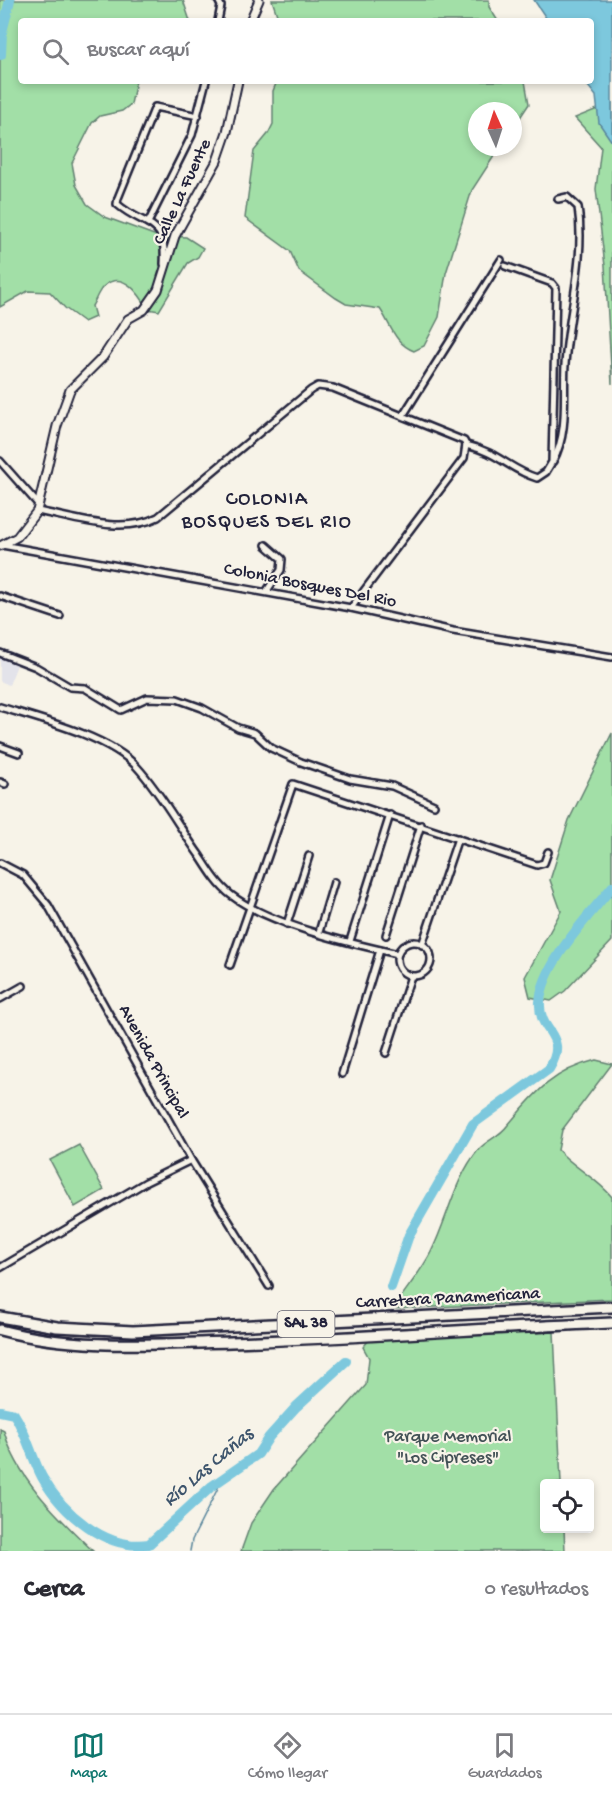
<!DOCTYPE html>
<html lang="es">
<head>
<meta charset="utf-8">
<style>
  :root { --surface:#fff; --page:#f7f7f7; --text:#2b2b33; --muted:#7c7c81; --line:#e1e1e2; --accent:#0f766e }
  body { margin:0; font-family:"Gochi Hand",sans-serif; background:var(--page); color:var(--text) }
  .controls { position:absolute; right:18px; bottom:18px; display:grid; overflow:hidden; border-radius:6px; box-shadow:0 3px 9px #0003 }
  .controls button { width:54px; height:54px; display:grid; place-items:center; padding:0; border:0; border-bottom:2px solid var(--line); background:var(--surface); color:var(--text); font:30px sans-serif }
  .compass { position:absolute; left:468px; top:102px; width:54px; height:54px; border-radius:50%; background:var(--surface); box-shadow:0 3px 9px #0003; rotate:357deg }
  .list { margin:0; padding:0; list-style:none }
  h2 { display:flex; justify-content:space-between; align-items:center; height:78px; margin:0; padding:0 24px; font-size:26px }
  h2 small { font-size:20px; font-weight:400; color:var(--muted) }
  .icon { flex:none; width:33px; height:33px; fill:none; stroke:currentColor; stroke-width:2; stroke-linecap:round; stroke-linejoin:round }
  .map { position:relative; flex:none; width:612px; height:1551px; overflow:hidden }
  .search { position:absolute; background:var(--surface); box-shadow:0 3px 9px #0003; left:18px; right:18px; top:18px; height:66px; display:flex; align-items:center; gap:15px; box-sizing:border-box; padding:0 21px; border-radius:6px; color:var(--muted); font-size:22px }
  .sheet { height:162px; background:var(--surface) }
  nav { display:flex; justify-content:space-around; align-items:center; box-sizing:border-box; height:84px; border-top:2px solid var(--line); background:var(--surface); font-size:16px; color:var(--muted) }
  nav a { display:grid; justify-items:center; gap:3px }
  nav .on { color:var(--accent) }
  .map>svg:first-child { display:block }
</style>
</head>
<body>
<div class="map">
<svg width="612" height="1551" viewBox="0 0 612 1551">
  <rect width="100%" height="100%" fill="#f7f3e8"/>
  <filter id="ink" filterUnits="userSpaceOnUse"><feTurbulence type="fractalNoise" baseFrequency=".0167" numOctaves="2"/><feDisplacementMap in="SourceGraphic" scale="12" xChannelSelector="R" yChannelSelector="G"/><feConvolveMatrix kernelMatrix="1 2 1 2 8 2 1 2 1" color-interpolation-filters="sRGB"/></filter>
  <g filter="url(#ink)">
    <polygon fill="#e3e3ea" points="0,655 19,660 9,685 0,681"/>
    <g fill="#a2dfa7" stroke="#628071" stroke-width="1.5">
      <path d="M0,0H183L190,21H21V81H136L131,104L122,111L100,116L92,123L72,163L76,185L87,204L105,217L154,235L186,237L203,248L198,257L188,263L159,311L148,309C140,295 123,269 104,286C98,291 96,300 92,306L95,317L84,322L65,308L50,292L28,291L0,307Z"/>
      <polygon points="272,0 489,0 489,7 498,21 279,21"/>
      <path d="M277,81H525L529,104L513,128V111H477V147H500L472,190L446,273L439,317L424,346L414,351C394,343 391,325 380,309L346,304L336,298L299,271L290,251L245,218L254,151L268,134L273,124V91Z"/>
      <polygon points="612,103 612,384 605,266 596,189 601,147 575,118"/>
      <polygon points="612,733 612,941 565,991 551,1001 530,997 525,977 561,911 550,880 569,820"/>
      <path d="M596,1060L612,1064L562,1130L558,1150C574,1168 597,1178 612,1197V1299L393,1309C405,1290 421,1272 431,1252C448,1218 454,1179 479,1149C487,1140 500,1136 507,1126C535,1093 552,1071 596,1060Z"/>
      <polygon points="79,1145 104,1190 75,1207 50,1160"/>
      <polygon points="554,1332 561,1483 544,1484 544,1528 564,1529 565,1551 241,1551 251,1523 274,1489 366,1385 369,1358 363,1347 372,1337"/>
      <path d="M0,1429L4,1431C17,1479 58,1517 93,1551H0Z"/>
    </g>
    <polygon fill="#7dc8dd" stroke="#59869c" stroke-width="1.5" points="534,0 612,0 612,142 599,123 596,96 584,81 591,81 591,21 548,21"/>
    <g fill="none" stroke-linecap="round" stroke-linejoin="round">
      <g stroke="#59869c" stroke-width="1.5">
        <polyline points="0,57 1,55"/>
        <polyline points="190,1551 192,1540 223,1478"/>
      </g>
      <g stroke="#7dc8dd" stroke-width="10">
        <polyline points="1,55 2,32 10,0"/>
        <path d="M391,1287L409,1235L473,1124L549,1069C570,1034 538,1034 540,1002C542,964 589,916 612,887"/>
        <path d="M0,1411L14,1414C27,1434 31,1456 42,1477C62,1512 105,1551 149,1544L212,1486L258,1454L269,1437L296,1407L346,1361"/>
      </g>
      <defs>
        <g id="minor">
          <polyline points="218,0 221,6 218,21"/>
          <polyline points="148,223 192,135 206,81"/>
          <path d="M164,264C167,217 146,229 117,204L118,198L155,107L198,116"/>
          <polyline points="404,414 501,260"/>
          <path d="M466,445C498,452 510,470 537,478L546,472L552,462L556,288L552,283L505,266"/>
          <polyline points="0,461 38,504"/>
          <path d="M553,461C569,432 563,396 565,365C568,313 586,259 578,207L567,197L558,199"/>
          <path d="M37,511C75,518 122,535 158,517L311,390L318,386L333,388L464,441L466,445L464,458L351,608"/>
          <polyline points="2,545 351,608 453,631 612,657"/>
          <polyline points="266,545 282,559 281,570 266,592"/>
          <polyline points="0,596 60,616"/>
          <polyline points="0,653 36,667 70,687 85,688 121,710 147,698 177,699 202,708 238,728 255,733 271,748 301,762 350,779 392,786 434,805"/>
          <path d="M0,707C39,719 109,736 137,767C161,793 179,827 200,856C209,870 218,885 231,895C270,925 349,943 398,954"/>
          <polyline points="0,746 19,753"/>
          <polyline points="0,782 5,784"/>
          <polyline points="0,863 23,875 48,905 191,1160 269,1286"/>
          <polyline points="287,924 309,856"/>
          <polyline points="319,932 334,882"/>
          <polyline points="386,935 421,825"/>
          <polyline points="350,941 390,815"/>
          <circle cx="414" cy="959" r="17"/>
          <polyline points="422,945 458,838"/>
          <polyline points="230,965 293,784 537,865 544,863 548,852"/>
          <polyline points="0,999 23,986"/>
          <polyline points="386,1053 411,976"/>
          <polyline points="342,1074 380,950"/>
          <polyline points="0,1268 146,1182 191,1160"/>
        </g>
        <g id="tertiary">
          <polyline points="250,21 259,0"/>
          <polyline points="0,546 17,537 37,511 57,426 70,390 103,357 128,319 144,310 158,290 175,236 217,161 227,132 238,81"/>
        </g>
        <g id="trunk">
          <polyline points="0,1317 57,1327 133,1331 612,1307"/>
          <path d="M0,1330C75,1350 154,1344 231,1342C358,1338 485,1328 612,1323"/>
        </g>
      </defs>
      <use href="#minor" stroke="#22223b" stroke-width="10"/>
      <use href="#tertiary" stroke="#22223b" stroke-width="11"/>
      <use href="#trunk" stroke="#22223b" stroke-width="14"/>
      <use href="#minor" stroke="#f7f3e8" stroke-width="5"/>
      <use href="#tertiary" stroke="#f7f3e8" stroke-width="7"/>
      <use href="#trunk" stroke="#f7f3e8" stroke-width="9"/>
    </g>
  </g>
  <g text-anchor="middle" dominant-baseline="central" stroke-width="4.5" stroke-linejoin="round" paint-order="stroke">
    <rect fill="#f7f3e8" stroke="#62616f" stroke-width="1.5" x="277.5" y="1311" width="57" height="26" rx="4.5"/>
    <g font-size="16" font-weight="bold" fill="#22223b">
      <text x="306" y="1324">SAL 38</text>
    </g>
    <g font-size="18" fill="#22223b" stroke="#f7f3e8">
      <text transform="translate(183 192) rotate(-65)">Calle La Fuente</text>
      <text transform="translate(310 586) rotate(11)">Colonia Bosques Del Rio</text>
      <text transform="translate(153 1062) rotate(61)">Avenida Principal</text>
      <text transform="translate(448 1299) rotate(-3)">Carretera Panamericana</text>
    </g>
    <g font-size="18" fill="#425156" stroke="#f7f3e8">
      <text x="448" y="1437">Parque Memorial<tspan x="448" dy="21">"Los Cipreses"</tspan></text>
    </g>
    <g font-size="20" letter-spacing="1.5" fill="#22223b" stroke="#f7f3e8">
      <text x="267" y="500">COLONIA<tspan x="267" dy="23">BOSQUES DEL RIO</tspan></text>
    </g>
    <g font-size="20" font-style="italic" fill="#3d546c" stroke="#f7f3e8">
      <text transform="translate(209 1468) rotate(-40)">Río Las Cañas</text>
    </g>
  </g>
</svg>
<div class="controls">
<button><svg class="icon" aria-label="locate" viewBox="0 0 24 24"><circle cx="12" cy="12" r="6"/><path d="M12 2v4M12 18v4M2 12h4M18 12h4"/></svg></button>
</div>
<svg class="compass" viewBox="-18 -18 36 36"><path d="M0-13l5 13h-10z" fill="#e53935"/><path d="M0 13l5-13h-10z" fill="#7c7c81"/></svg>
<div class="search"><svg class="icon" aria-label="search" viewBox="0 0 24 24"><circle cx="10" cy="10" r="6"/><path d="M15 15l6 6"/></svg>Buscar aquí</div>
</div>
<section class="sheet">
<h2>Cerca<small>0 resultados</small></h2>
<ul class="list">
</ul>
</section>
<nav>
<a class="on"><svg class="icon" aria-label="map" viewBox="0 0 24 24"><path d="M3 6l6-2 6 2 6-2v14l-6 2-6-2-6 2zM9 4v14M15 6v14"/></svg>Mapa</a>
<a><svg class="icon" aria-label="directions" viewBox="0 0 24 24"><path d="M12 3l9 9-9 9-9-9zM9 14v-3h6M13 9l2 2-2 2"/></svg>Cómo llegar</a>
<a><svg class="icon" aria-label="saved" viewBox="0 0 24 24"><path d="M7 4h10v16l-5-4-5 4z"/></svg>Guardados</a>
</nav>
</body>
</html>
